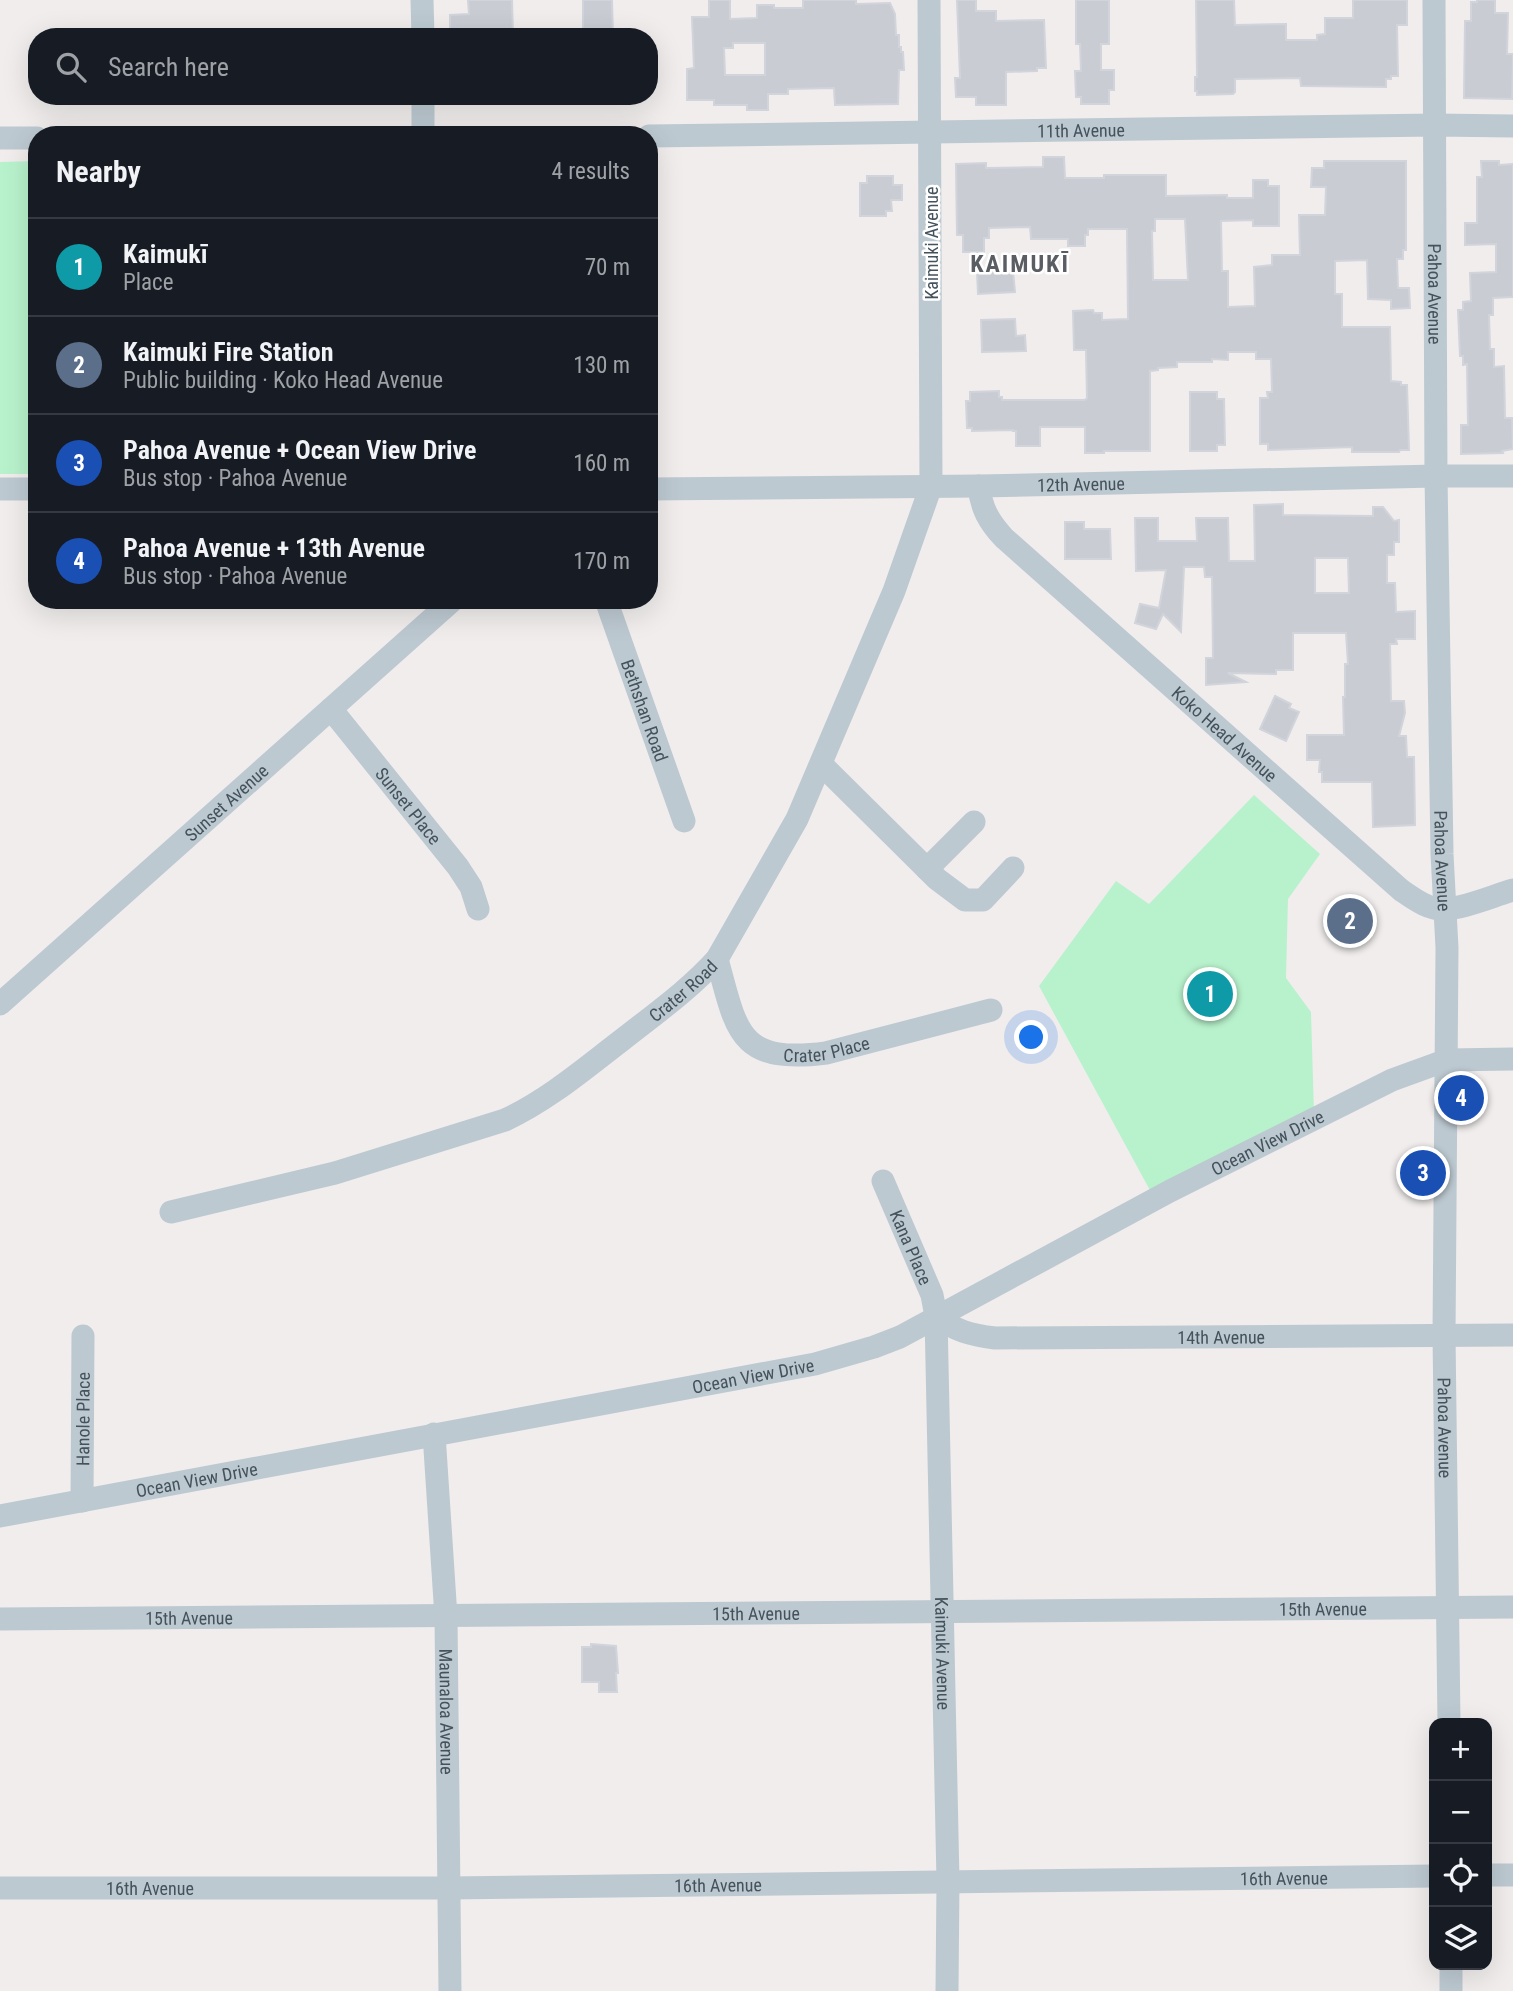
<!DOCTYPE html>
<html lang="en">
<head>
<meta charset="utf-8">
<style>
  :root { --surface:#171b24; --page:#20242c; --text:#f1f3f6; --muted:#9ea1a6; --line:#363941; --accent:#2563eb }
  body { margin:0; font-family:"Roboto Condensed",sans-serif; background:var(--page); color:var(--text) }
  .controls { position:absolute; right:21px; bottom:21px; display:grid; overflow:hidden; border-radius:14px; box-shadow:0 7px 28px #0002 }
  .controls button { width:63px; height:63px; display:grid; place-items:center; padding:0; border:0; border-bottom:2px solid var(--line); background:var(--surface); color:var(--text); font:35px sans-serif }
  .you { position:absolute; left:1032px; top:1038px; width:24px; height:24px; margin:-18px; border:5px solid #fff; border-radius:50%; background:#1a73e8; box-shadow:0 0 0 10px #1a73e833 }
  .badge { display:grid; place-items:center; width:46px; height:46px; border-radius:50%; background:var(--accent); color:#fff; font-size:23px; font-weight:700 }
  .pin { position:absolute; translate:-50% -50%; border:4px solid #fff; box-shadow:0 2px 7px #0006 }
  .list { margin:0; padding:0; list-style:none }
  h2 { display:flex; justify-content:space-between; align-items:center; height:91px; margin:0; padding:0 28px; font-size:30px }
  h2 small { font-size:23px; font-weight:400; color:var(--muted) }
  .list li { display:grid; grid-template-columns:46px 1fr auto; gap:21px; align-items:center; box-sizing:border-box; height:98px; padding:0 28px; border-top:2px solid var(--line) }
  .list b { display:block; font-size:26px; white-space:nowrap }
  .list p { margin:0; font-size:23px; white-space:nowrap; color:var(--muted) }
  .list em { font-size:23px; font-style:normal; color:var(--muted) }
  .icon { flex:none; width:38px; height:38px; fill:none; stroke:currentColor; stroke-width:2; stroke-linecap:round; stroke-linejoin:round }
  .map { position:relative; flex:none; width:1513px; height:1991px; overflow:hidden }
  .search { position:absolute; background:var(--surface); box-shadow:0 7px 28px #0002; left:28px; top:28px; width:630px; height:77px; display:flex; align-items:center; gap:18px; box-sizing:border-box; padding:0 24px; border-radius:28px; color:var(--muted); font-size:26px }
  .panel { position:absolute; background:var(--surface); box-shadow:0 7px 28px #0002; left:28px; top:126px; width:630px; height:483px; border-radius:28px }
  .map>svg:first-child { display:block }
</style>
</head>
<body>
<div class="map">
<svg width="1513" height="1991" viewBox="0 0 1513 1991">
  <rect width="100%" height="100%" fill="#f1eded"/>
  <g fill="#b8f2cc">
    <polygon points="37,161 37,474 0,474 0,162"/>
    <polygon points="1254,795 1320,854 1288,899 1286,978 1311,1012 1314,1113 1152,1194 1039,986 1116,881 1149,904"/>
  </g>
  <g fill="#c9cdd3" stroke="#d1d4da" stroke-width="2" fill-rule="evenodd">
    <polygon points="468,0 512,0 513,34 450,33 450,15 469,14"/>
    <polygon points="583,0 612,0 613,37 583,37"/>
    <path d="M709,0H730V19L757,18V5H774V8H803V0H856V4L890,3L895,14L896,35H899V47H901V52H903L904,70H899L898,104L835,105L834,88L788,89V94H768V110H747V105H714V100H687V69L694,68L692,17H709ZM733,43H765V75H725L724,48H733Z"/>
    <polygon points="957,0 976,0 976,11 996,11 996,21 1044,20 1046,68 1037,68 1037,71 1006,72 1006,105 976,105 976,97 956,97 955,78 960,78"/>
    <polygon points="1076,0 1109,0 1109,44 1101,44 1101,70 1114,70 1114,90 1109,90 1109,104 1081,104 1081,97 1076,97 1075,71 1081,71 1080,44 1076,44"/>
    <polygon points="1196,0 1234,0 1235,25 1286,24 1286,40 1317,40 1317,35 1325,34 1325,18 1353,18 1353,0 1407,0 1407,25 1397,25 1398,76 1391,76 1391,79 1386,79 1386,87 1301,86 1300,78 1235,79 1235,92 1233,94 1197,95 1197,91 1195,91 1195,77 1197,77"/>
    <polygon points="1477,0 1495,0 1495,13 1508,13 1507,54 1513,54 1512,99 1464,98 1465,21 1471,21 1471,2 1477,2"/>
    <path d="M1043,157H1064L1065,178H1104V175H1166V196L1227,195V198H1253V180H1268V186H1279V226H1253V220L1221,221L1222,271H1228V307L1255,306L1254,267L1272,265V255H1300L1299,215H1325L1326,187H1311L1312,168H1324V161H1406V250H1403V259H1397L1398,288H1409L1410,308L1391,309V300L1368,299L1367,260L1335,261V294H1342V327H1390L1391,381L1401,382V385H1407L1409,450H1400L1399,452H1352V447L1268,450V444H1260V398H1268L1267,392H1272L1271,359H1256V352H1228V360L1212,359V362H1177V367L1158,368V370L1150,371V451H1104V453H1085V427H1040V446H1016V431H1013V430L972,431V428H967L966,401H970V392L999,391V397H1002V400H1085L1087,398L1086,350H1074L1073,311L1093,310L1094,313H1102V320L1128,319L1127,229H1088V235H1085V246H1068V239H1031L1030,227L989,228V238H984V252H963V235H957L956,164L986,163V168L1043,167ZM1155,219H1185L1188,280H1153L1152,231H1155Z"/>
    <polygon points="1481,161 1499,161 1499,165 1513,164 1513,297 1493,298 1493,315 1489,315 1490,349 1494,349 1494,367 1504,366 1505,418 1512,418 1513,449 1502,451 1503,453 1461,454 1461,425 1468,425 1467,364 1463,365 1463,356 1460,356 1458,310 1463,310 1463,302 1471,301 1470,273 1496,272 1496,244 1465,245 1465,223 1477,223 1477,177 1482,177"/>
    <polygon points="867,176 893,176 893,185 902,185 902,200 891,200 892,211 886,211 886,216 860,216 860,183 867,183"/>
    <polygon points="1013,271 1015,292 978,294 977,273"/>
    <polygon points="1015,319 1016,336 1025,335 1026,351 982,352 981,320"/>
    <polygon points="1190,392 1217,392 1217,399 1224,399 1225,445 1217,445 1217,451 1190,451"/>
    <path d="M1283,504V515L1373,516V507H1383L1394,521L1399,520V542H1394V555H1387V583H1395L1396,612L1415,611V639H1396L1397,644H1390L1391,701H1404L1405,713L1399,736H1406L1407,757H1414L1415,825L1373,827L1372,782H1322V772H1319L1320,760H1307V735H1344L1343,697H1345V664H1348L1346,633H1293V670H1276V674L1228,673L1246,682L1206,685V658H1213L1212,577H1205L1204,567H1184L1181,632L1163,614L1156,629L1135,623L1140,604L1159,608L1166,570L1136,571L1135,518H1158V541H1197L1196,518H1228L1229,561H1255L1254,505ZM1315,558H1348L1349,593H1315Z"/>
    <polygon points="1065,522 1084,522 1084,529 1110,529 1111,559 1065,559"/>
    <polygon points="1275,696 1291,704 1289,708 1299,712 1286,741 1260,729"/>
    <polygon points="591,1644 616,1646 618,1673 616,1673 617,1692 599,1692 599,1682 582,1682 582,1647 591,1647"/>
  </g>
  <g fill="none" stroke-linecap="round" stroke-linejoin="round">
    <g stroke="#bdc9d1" stroke-width="23">
      <polyline points="422,0 423,37"/>
      <path id="s1" d="M1434,0L1436,476L1442,854L1447,948L1444,1335L1449,1723"/>
      <polyline points="423,96 423,135"/>
      <path id="s2" d="M649,136L1435,125L1513,126"/>
      <polyline points="0,138 37,138"/>
      <path id="s3" d="M979,486C981,508 989,522 1004,538L1401,890C1414,899 1430,911 1447,909C1468,907 1493,896 1513,890"/>
      <polyline points="0,489 37,489"/>
      <path id="s4" d="M649,489L979,486L1436,476H1513"/>
      <path id="s5" d="M606,600L684,821"/>
      <path id="s6" d="M331,709L458,867L471,887L478,909"/>
      <polyline points="821,764 937,879 965,900 983,900 1013,868"/>
      <polyline points="927,869 974,822"/>
      <path id="s7" d="M717,959C737,1032 738,1064 826,1053L991,1010"/>
      <path id="s8" d="M0,1004L453,600"/>
      <path id="s9" d="M883,1181L932,1295L936,1316L948,1881L947,1991"/>
      <path id="s10" d="M171,1212L335,1173L505,1120C548,1100 584,1069 622,1040C655,1014 689,990 717,959L797,819L894,591L931,486L929,0"/>
      <path id="s11" d="M936,1316C955,1331 971,1335 995,1338L1513,1335"/>
      <path id="s12" d="M434,1434L446,1617L450,1991"/>
      <path id="s13" d="M82,1501L83,1336"/>
      <path id="s14" d="M0,1516L815,1364L874,1347L900,1337L1170,1191L1392,1080L1447,1060L1513,1059"/>
      <path id="s15" d="M0,1619L1513,1607"/>
      <polyline points="1487,1875 1513,1875"/>
      <path id="s16" d="M0,1888H449L1434,1876"/>
      <polyline points="1451,1965 1451,1991"/>
    </g>
  </g>
  <g text-anchor="middle" dominant-baseline="central" stroke-width="5" stroke-linejoin="round" paint-order="stroke">
    <g font-size="18" fill="#44525c" stroke="#fff">
      <text stroke="none"><textPath href="#s2" startOffset="432">11th Avenue</textPath></text>
      <text transform="translate(931 243) rotate(-90)">Kaimuki Avenue</text>
      <text stroke="none"><textPath href="#s1" startOffset="294">Pahoa Avenue</textPath></text>
      <text stroke="none"><textPath href="#s4" startOffset="432">12th Avenue</textPath></text>
      <text stroke="none"><textPath href="#s5" startOffset="117">Bethshan Road</textPath></text>
      <text stroke="none"><textPath href="#s3" startOffset="354">Koko Head Avenue</textPath></text>
      <text stroke="none"><textPath href="#s8" startOffset="303">Sunset Avenue</textPath></text>
      <text stroke="none"><textPath href="#s6" startOffset="124">Sunset Place</textPath></text>
      <text stroke="none"><textPath href="#s1" startOffset="861">Pahoa Avenue</textPath></text>
      <text stroke="none"><textPath href="#s10" startOffset="567">Crater Road</textPath></text>
      <text stroke="none"><textPath href="#s7" startOffset="170">Crater Place</textPath></text>
      <text stroke="none"><textPath href="#s14" startOffset="1334">Ocean View Drive</textPath></text>
      <text stroke="none"><textPath href="#s9" startOffset="72">Kana Place</textPath></text>
      <text stroke="none"><textPath href="#s11" startOffset="290">14th Avenue</textPath></text>
      <text stroke="none"><textPath href="#s14" startOffset="766">Ocean View Drive</textPath></text>
      <text stroke="none"><textPath href="#s13" startOffset="82">Hanole Place</textPath></text>
      <text stroke="none"><textPath href="#s1" startOffset="1428">Pahoa Avenue</textPath></text>
      <text stroke="none"><textPath href="#s14" startOffset="200">Ocean View Drive</textPath></text>
      <text stroke="none"><textPath href="#s15" startOffset="1323">15th Avenue</textPath></text>
      <text stroke="none"><textPath href="#s15" startOffset="756">15th Avenue</textPath></text>
      <text stroke="none"><textPath href="#s15" startOffset="189">15th Avenue</textPath></text>
      <text stroke="none"><textPath href="#s9" startOffset="483">Kaimuki Avenue</textPath></text>
      <text stroke="none"><textPath href="#s12" startOffset="278">Maunaloa Avenue</textPath></text>
      <text stroke="none"><textPath href="#s16" startOffset="1284">16th Avenue</textPath></text>
      <text stroke="none"><textPath href="#s16" startOffset="718">16th Avenue</textPath></text>
      <text stroke="none"><textPath href="#s16" startOffset="150">16th Avenue</textPath></text>
    </g>
    <g font-size="24" font-weight="bold" letter-spacing="2" fill="#5a5e63" stroke="#fff">
      <text x="1020" y="264">KAIMUKĪ</text>
    </g>
  </g>
</svg>
<div class="controls">
<button>+</button>
<button>−</button>
<button><svg class="icon" aria-label="locate" viewBox="0 0 24 24"><circle cx="12" cy="12" r="6"/><path d="M12 2v4M12 18v4M2 12h4M18 12h4"/></svg></button>
<button><svg class="icon" aria-label="layers" viewBox="0 0 24 24"><path d="M12 4l9 5-9 5-9-5zM3 14l9 5 9-5"/></svg></button>
</div>
<div class="you"></div>
<div class="pin badge" style="left:1210px;top:994px;background:#0f9aa8">1</div>
<div class="pin badge" style="left:1350px;top:921px;background:#5c6f8a">2</div>
<div class="pin badge" style="left:1423px;top:1173px;background:#1a4fb4">3</div>
<div class="pin badge" style="left:1461px;top:1098px;background:#1a4fb4">4</div>
<div class="search"><svg class="icon" aria-label="search" viewBox="0 0 24 24"><circle cx="10" cy="10" r="6"/><path d="M15 15l6 6"/></svg>Search here</div>
<section class="panel">
<h2>Nearby<small>4 results</small></h2>
<ul class="list">
<li><span class="badge" style="background:#0f9aa8">1</span><div><b>Kaimukī</b><p>Place</p></div><em>70 m</em></li>
<li><span class="badge" style="background:#5c6f8a">2</span><div><b>Kaimuki Fire Station</b><p>Public building · Koko Head Avenue</p></div><em>130 m</em></li>
<li><span class="badge" style="background:#1a4fb4">3</span><div><b>Pahoa Avenue + Ocean View Drive</b><p>Bus stop · Pahoa Avenue</p></div><em>160 m</em></li>
<li><span class="badge" style="background:#1a4fb4">4</span><div><b>Pahoa Avenue + 13th Avenue</b><p>Bus stop · Pahoa Avenue</p></div><em>170 m</em></li>
</ul>
</section>
</div>
</body>
</html>
